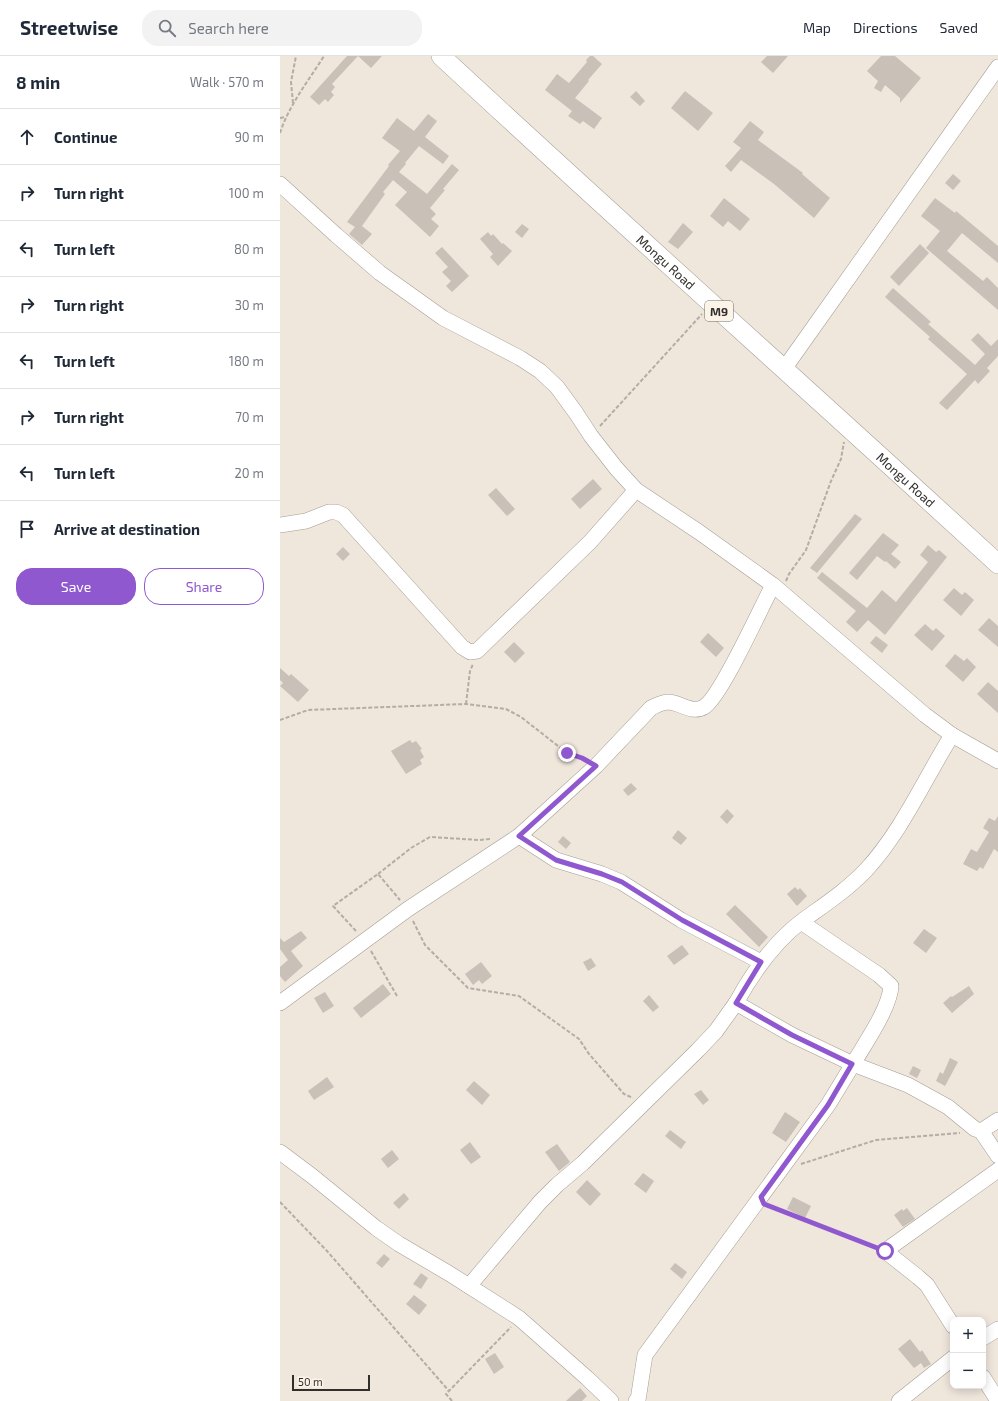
<!DOCTYPE html>
<html lang="en">
<head>
<meta charset="utf-8">
<style>
  :root { --surface:#fff; --page:#f2f2f3; --text:#1f2937; --muted:#747a83; --line:#e0e1e3; --accent:#9058cf }
  body { margin:0; font-family:"Exo 2",sans-serif; background:var(--page); color:var(--text) }
  .controls { position:absolute; right:12px; bottom:12px; display:grid; overflow:hidden; border-radius:8px; box-shadow:0 2px 10px #0003 }
  .controls button { width:36px; height:36px; display:grid; place-items:center; padding:0; border:0; border-bottom:1px solid var(--line); background:var(--surface); color:var(--text); font:20px sans-serif }
  .scale { position:absolute; left:12px; bottom:10px; width:78px; box-sizing:border-box; padding-left:4px; border:2px solid #322f2b; border-top:0; font-size:11px; line-height:14px; white-space:nowrap; color:#322f2b; -webkit-text-stroke:3px #fcf3e9; paint-order:stroke }
  .stop { position:absolute; width:12px; height:12px; margin:-9px; border:3px solid #9058cf; border-radius:50%; background:#fff }
  .stop.end { background:#9058cf; border-color:#fff; box-shadow:0 1px 4px #0008 }
  .list { margin:0; padding:0; list-style:none }
  h2 { display:flex; justify-content:space-between; align-items:center; height:52px; margin:0; padding:0 16px; font-size:17px }
  h2 small { font-size:13px; font-weight:400; color:var(--muted) }
  .list li { display:grid; grid-template-columns:26px 1fr auto; gap:12px; align-items:center; box-sizing:border-box; height:56px; padding:0 16px; border-top:1px solid var(--line) }
  .list b { display:block; font-size:15px; white-space:nowrap }
  .list em { font-size:13px; font-style:normal; color:var(--muted) }
  .actions { display:flex; gap:8px; padding:12px 16px }
  .actions a { flex:1; padding:9px 0; border:1px solid var(--accent); border-radius:16px; text-align:center; font-size:14px; color:var(--accent) }
  .actions .main { background:var(--accent); color:#fff }
  .icon { flex:none; width:22px; height:22px; fill:none; stroke:currentColor; stroke-width:2; stroke-linecap:round; stroke-linejoin:round }
  .map { position:relative; flex:none; width:718px; height:1345px; overflow:hidden }
  header { display:flex; align-items:center; gap:24px; box-sizing:border-box; height:56px; padding:0 20px; background:var(--surface); border-bottom:1px solid var(--line) }
  header strong { font-size:19px }
  nav { display:flex; gap:22px; margin-inline-start:auto; font-size:14px }
  .search { width:280px; height:36px; background:var(--page); display:flex; align-items:center; gap:10px; box-sizing:border-box; padding:0 14px; border-radius:16px; color:var(--muted); font-size:15px }
  main { display:flex }
  aside { flex:1; background:var(--surface) }
  .map>svg:first-child { display:block }
</style>
</head>
<body>
<header>
<strong>Streetwise</strong>
<div class="search"><svg class="icon" aria-label="search" viewBox="0 0 24 24"><circle cx="10" cy="10" r="6"/><path d="M15 15l6 6"/></svg>Search here</div>
<nav><a>Map</a><a>Directions</a><a>Saved</a></nav>
</header>
<main>
<aside>
<h2>8 min<small>Walk · 570 m</small></h2>
<ul class="list">
<li><svg class="icon" aria-label="ahead" viewBox="0 0 24 24"><path d="M12 20V5M6 11l6-6 6 6"/></svg><div><b>Continue</b></div><em>90 m</em></li>
<li><svg class="icon" aria-label="right" viewBox="0 0 24 24"><path d="M7 20v-9h11M14 6l5 5-5 5"/></svg><div><b>Turn right</b></div><em>100 m</em></li>
<li><svg class="icon" aria-label="left" viewBox="0 0 24 24"><path d="M17 20v-9H6M10 6l-5 5 5 5"/></svg><div><b>Turn left</b></div><em>80 m</em></li>
<li><svg class="icon" aria-label="right" viewBox="0 0 24 24"><path d="M7 20v-9h11M14 6l5 5-5 5"/></svg><div><b>Turn right</b></div><em>30 m</em></li>
<li><svg class="icon" aria-label="left" viewBox="0 0 24 24"><path d="M17 20v-9H6M10 6l-5 5 5 5"/></svg><div><b>Turn left</b></div><em>180 m</em></li>
<li><svg class="icon" aria-label="right" viewBox="0 0 24 24"><path d="M7 20v-9h11M14 6l5 5-5 5"/></svg><div><b>Turn right</b></div><em>70 m</em></li>
<li><svg class="icon" aria-label="left" viewBox="0 0 24 24"><path d="M17 20v-9H6M10 6l-5 5 5 5"/></svg><div><b>Turn left</b></div><em>20 m</em></li>
<li><svg class="icon" aria-label="arrive" viewBox="0 0 24 24"><path d="M6 21V4h12l-3 4 3 4H6"/></svg><div><b>Arrive at destination</b></div></li>
</ul>
<div class="actions"><a class="main">Save</a><a>Share</a></div>
</aside>
<div class="map">
<svg width="718" height="1345" viewBox="0 0 718 1345">
  <rect width="100%" height="100%" fill="#efe6dc"/>
  <g fill="#c9c0b7">
    <polygon points="67,0 102,0 91,12 78,0 52,28 55,31 51,36 54,39 48,46 45,43 39,49 30,41"/>
    <polygon points="310,0 313,0 322,8 308,24 309,25 295,42 322,62 314,73 303,65 300,68 288,60 292,55 265,34 277,18 289,27 307,6 306,4"/>
    <polygon points="487,0 508,0 493,17 481,6"/>
    <polygon points="601,0 615,0 641,22 620,47 620,42 605,29 601,36 594,32 598,25 587,15"/>
    <polygon points="356,35 365,45 360,50 350,41"/>
    <polygon points="405,35 433,57 418,75 391,52"/>
    <polygon points="148,58 157,65 145,81 169,100 163,108 139,90 125,107 126,108 119,116 147,138 172,108 179,114 163,133 165,134 150,152 156,158 151,163 159,170 150,181 115,149 127,136 113,124 103,136 105,138 82,170 92,178 82,189 69,178 75,171 67,166 109,110 108,109 120,95 102,82 117,62 134,75"/>
    <polygon points="470,65 484,76 478,84 523,117 522,118 550,142 534,162 494,128 461,104 451,116 445,110 461,92 453,86"/>
    <polygon points="673,118 681,125 673,134 665,127"/>
    <polygon points="444,142 470,163 460,175 448,165 443,171 430,160"/>
    <polygon points="655,142 675,157 676,155 718,190 718,207 682,177 667,195 703,225 707,221 718,232 718,254 646,192 660,175 641,160"/>
    <polygon points="403,167 413,176 398,193 388,186"/>
    <polygon points="242,168 249,173 242,182 235,176"/>
    <polygon points="208,176 211,180 213,178 222,188 223,187 232,195 218,210 210,201 213,198 200,183"/>
    <polygon points="640,188 649,197 619,230 610,221"/>
    <polygon points="162,191 189,220 172,236 166,230 171,225 162,216 168,211 155,197"/>
    <polygon points="613,232 651,266 648,268 695,309 705,298 691,284 698,277 711,290 718,283 718,300 707,312 710,315 698,328 695,324 667,354 659,347 687,318 648,283 650,281 605,241"/>
    <polygon points="313,423 322,433 300,453 291,443"/>
    <polygon points="216,432 235,453 227,460 208,439"/>
    <polygon points="575,458 582,463 537,517 530,512"/>
    <polygon points="603,477 619,489 611,498 621,506 615,513 606,505 605,506 597,500 577,524 569,517"/>
    <polygon points="648,489 656,496 659,494 667,501 605,579 588,564 577,576 566,566 576,555 537,522 542,516 587,552 602,534 616,546 648,506 640,499"/>
    <polygon points="63,491 70,498 63,505 56,498"/>
    <polygon points="674,532 682,539 685,536 694,544 681,560 663,544"/>
    <polygon points="709,562 718,570 718,591 698,574"/>
    <polygon points="645,568 653,575 656,572 665,580 652,595 634,579"/>
    <polygon points="428,577 444,592 436,601 420,586"/>
    <polygon points="596,580 608,589 602,597 590,587"/>
    <polygon points="234,586 245,597 235,607 224,596"/>
    <polygon points="675,598 684,605 687,602 696,611 683,626 665,610"/>
    <polygon points="0,612 9,620 11,618 29,634 18,646 0,630 3,627 0,624"/>
    <polygon points="708,626 718,635 718,657 697,638"/>
    <polygon points="130,684 132,687 136,685 142,693 140,694 144,701 140,704 142,708 126,718 111,695"/>
    <polygon points="351,727 357,733 348,740 343,734"/>
    <polygon points="447,753 454,760 447,768 440,761"/>
    <polygon points="718,760 718,796 714,793 703,813 700,811 697,815 683,808 691,793 697,796 709,776 703,772 709,762 715,765"/>
    <polygon points="398,774 407,782 401,789 392,782"/>
    <polygon points="283,780 291,787 286,793 278,786"/>
    <polygon points="515,831 518,834 520,832 527,840 517,850 507,838"/>
    <polygon points="455,849 488,881 479,891 446,858"/>
    <polygon points="644,873 657,882 646,897 633,887"/>
    <polygon points="21,875 27,882 11,895 23,910 5,926 0,920 0,911 8,904 0,893 0,882 4,886"/>
    <polygon points="402,889 409,898 394,909 387,900"/>
    <polygon points="311,902 316,910 308,915 303,906"/>
    <polygon points="201,906 212,920 202,928 199,924 193,929 185,918"/>
    <polygon points="103,928 111,938 81,962 73,952"/>
    <polygon points="689,930 694,938 672,957 663,947 671,940 672,941"/>
    <polygon points="45,936 54,950 43,957 34,942"/>
    <polygon points="369,939 379,951 373,956 363,945"/>
    <polygon points="670,1002 678,1006 665,1030 656,1025 660,1016 663,1018"/>
    <polygon points="633,1010 641,1014 637,1022 629,1018"/>
    <polygon points="47,1021 54,1031 34,1044 28,1035"/>
    <polygon points="194,1025 210,1039 202,1049 186,1034"/>
    <polygon points="421,1034 429,1044 423,1049 414,1038"/>
    <polygon points="505,1056 520,1066 506,1086 492,1077"/>
    <polygon points="390,1074 406,1086 401,1093 385,1080"/>
    <polygon points="190,1086 201,1101 191,1108 180,1094"/>
    <polygon points="277,1088 290,1106 279,1115 265,1096"/>
    <polygon points="112,1094 119,1103 108,1112 101,1103"/>
    <polygon points="363,1117 374,1125 366,1137 354,1128"/>
    <polygon points="307,1124 321,1138 310,1150 296,1136"/>
    <polygon points="124,1137 129,1143 119,1153 113,1147"/>
    <polygon points="513,1141 531,1150 525,1162 507,1153"/>
    <polygon points="627,1152 635,1163 623,1171 614,1159 622,1153 623,1155"/>
    <polygon points="104,1198 110,1203 102,1212 96,1207"/>
    <polygon points="395,1207 407,1216 402,1223 390,1213"/>
    <polygon points="141,1217 148,1222 141,1233 133,1228"/>
    <polygon points="134,1239 147,1249 139,1259 126,1248"/>
    <polygon points="630,1283 640,1296 642,1294 651,1308 644,1312 641,1307 634,1312 618,1293"/>
    <polygon points="215,1297 224,1311 214,1318 205,1303"/>
    <polygon points="300,1332 307,1340 302,1345 286,1345"/>
  </g>
  <g fill="none" stroke-linecap="round" stroke-linejoin="round">
    <defs>
      <g id="minor">
        <polyline points="0,128 56,179 100,217 163,262 240,302 260,315 277,331 296,357 311,380 336,412 356,434 419,476 493,529 645,659 672,679 718,705"/>
        <polyline points="504,313 718,11"/>
        <polyline points="0,469 26,465 49,456 56,456 63,459 182,591 190,596 197,595 310,486 356,434"/>
        <polyline points="239,780 276,804 322,818 341,826 401,864 481,906"/>
        <path d="M521,866L599,919L611,930C610,952 584,989 573,1008L512,979L456,947C473,916 493,887 522,865C544,849 567,834 586,814C622,775 644,724 672,679"/>
        <path d="M0,947L128,853L239,780L316,710L371,652C377,649 382,646 389,646C401,647 412,658 424,651C441,641 481,551 493,529"/>
        <polyline points="701,1075 718,1064"/>
        <polyline points="0,1096 32,1120 96,1172 119,1188 170,1218 239,1262 307,1322 331,1345"/>
        <polyline points="189,1230 260,1146 277,1129 303,1107 418,994 436,975 456,947"/>
        <polyline points="673,1270 647,1229 638,1221 605,1195 718,1114"/>
        <polyline points="703,1282 718,1273"/>
        <polyline points="703,1321 718,1345"/>
        <polyline points="356,1345 358,1344 365,1299 548,1049 573,1008 628,1029 668,1051 695,1073 701,1075 718,1100"/>
        <polyline points="619,1345 673,1302"/>
      </g>
      <g id="major">
        <path id="s1" d="M161,0C345,171 533,338 718,508"/>
      </g>
    </defs>
    <use href="#minor" stroke="#a69d94" stroke-width="16"/>
    <use href="#major" stroke="#a69d94" stroke-width="20"/>
    <g stroke="#b4ada5" stroke-width="2" stroke-dasharray="4 2" stroke-linecap="butt">
      <polyline points="13,47 11,26 16,0"/>
      <polyline points="0,62 6,61"/>
      <path d="M0,77C9,49 29,24 44,0"/>
      <polyline points="320,370 422,258"/>
      <polyline points="506,525 509,518 526,494 551,425 561,403 564,386"/>
      <polyline points="186,648 190,615 193,608"/>
      <polyline points="0,664 28,654 186,648 226,653 241,661 287,697 305,703"/>
      <polyline points="98,818 131,792 150,781 199,784 210,783"/>
      <polyline points="133,865 145,889 188,932 239,940 299,983 309,998 344,1038 353,1042"/>
      <polyline points="76,875 53,850 98,818 120,844"/>
      <polyline points="91,895 117,940"/>
      <polyline points="521,1108 596,1084 680,1077"/>
      <polyline points="0,1146 47,1195 169,1335"/>
      <polyline points="489,1149 594,1191"/>
      <polyline points="172,1345 166,1338 231,1271"/>
    </g>
    <use href="#minor" stroke="#fff" stroke-width="15"/>
    <use href="#major" stroke="#fff" stroke-width="19"/>
  </g>
  <g fill="none" stroke-linecap="round" stroke-linejoin="round">
    <polyline stroke="#9058cf" stroke-width="5" points="287,697 302,702 316,710 239,780 276,804 322,818 342,826 402,864 481,906 456,947 512,979 572,1008 548,1049 481,1141 484,1148 605,1195"/>
  </g>
  <g text-anchor="middle" dominant-baseline="central" stroke-width="3" stroke-linejoin="round" paint-order="stroke">
    <rect fill="#fcf3e9" stroke="#6f6a64" stroke-width="1" x="425" y="245" width="28" height="20" rx="3"/>
    <g font-size="12" font-weight="bold" fill="#322f2b">
      <text x="439" y="255">M9</text>
    </g>
    <g font-size="13" fill="#322f2b" stroke="#fcf3e9">
      <text stroke="none"><textPath href="#s1" startOffset="305">Mongu Road</textPath></text>
      <text stroke="none"><textPath href="#s1" startOffset="629">Mongu Road</textPath></text>
    </g>
  </g>
</svg>
<div class="controls">
<button>+</button>
<button>−</button>
</div>
<div class="scale">50 m</div>
<div class="stop" style="left:605px;top:1195px"></div>
<div class="stop end" style="left:287px;top:697px"></div>
</div>
</main>
</body>
</html>
